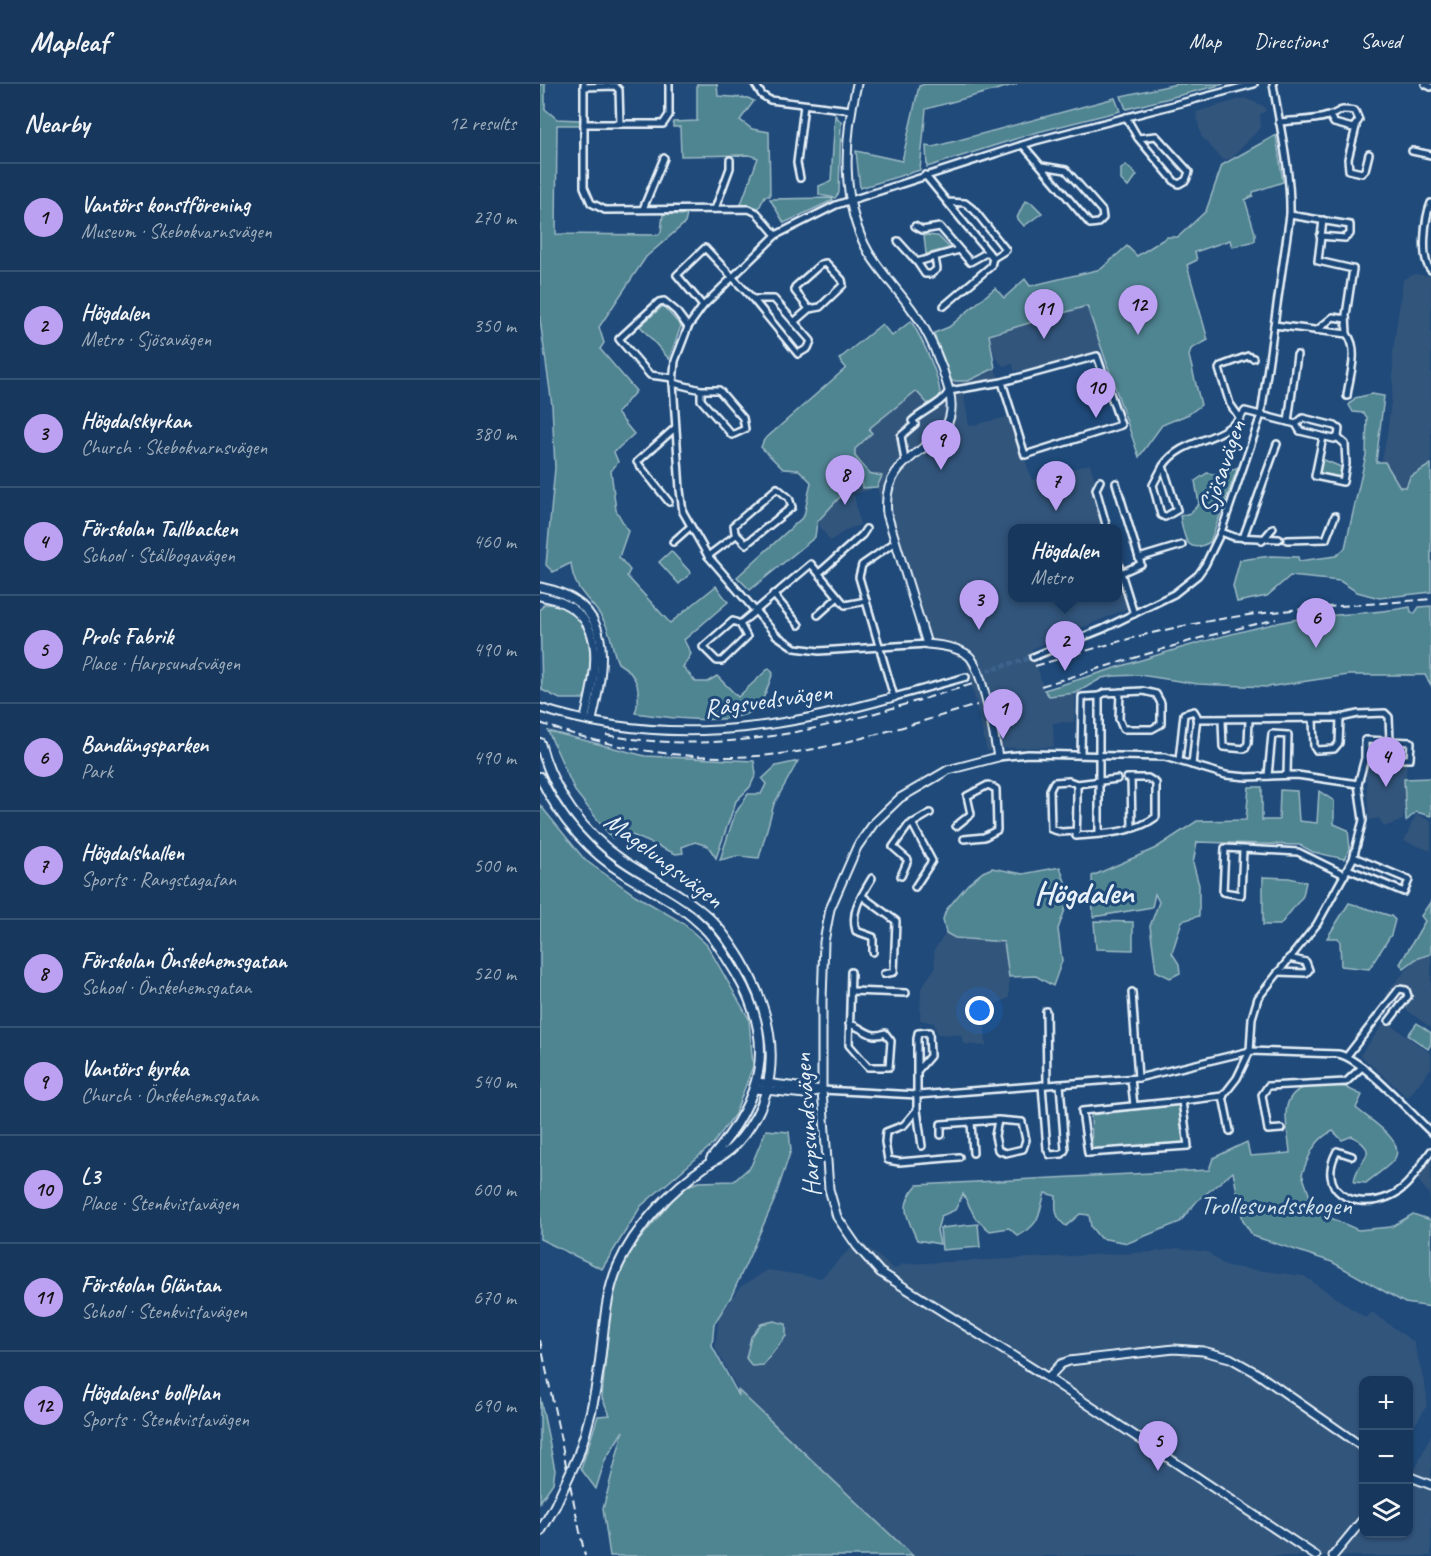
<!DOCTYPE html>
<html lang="en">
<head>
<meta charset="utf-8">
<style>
  :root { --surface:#17385c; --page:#244365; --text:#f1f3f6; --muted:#9eacbb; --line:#365272; --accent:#bca0f2 }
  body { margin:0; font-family:Caveat,sans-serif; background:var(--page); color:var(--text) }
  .controls { position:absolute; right:18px; bottom:18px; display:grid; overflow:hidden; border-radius:12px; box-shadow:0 2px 4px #0004 }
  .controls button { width:54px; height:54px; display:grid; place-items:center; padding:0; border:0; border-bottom:2px solid var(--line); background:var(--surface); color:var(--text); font:30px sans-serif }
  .you { position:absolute; left:440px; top:927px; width:21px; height:21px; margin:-15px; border:4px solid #fff; border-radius:50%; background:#1a73e8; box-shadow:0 0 0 9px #1a73e833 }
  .badge { display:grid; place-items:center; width:39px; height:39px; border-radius:50%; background:var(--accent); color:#111; font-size:20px; font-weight:700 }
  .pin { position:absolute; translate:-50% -50px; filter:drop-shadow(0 2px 3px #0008) }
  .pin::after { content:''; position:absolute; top:32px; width:21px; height:18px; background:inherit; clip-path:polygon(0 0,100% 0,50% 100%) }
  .popup { position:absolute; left:468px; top:440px; width:114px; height:78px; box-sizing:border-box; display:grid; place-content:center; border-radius:12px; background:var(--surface); filter:drop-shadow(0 2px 4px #0005); font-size:20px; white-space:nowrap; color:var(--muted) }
  .popup b { font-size:22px; color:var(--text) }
  .popup::after { content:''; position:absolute; left:50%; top:100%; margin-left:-12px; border:12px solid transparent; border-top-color:var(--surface) }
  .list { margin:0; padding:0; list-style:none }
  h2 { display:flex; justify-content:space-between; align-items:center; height:78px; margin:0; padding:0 24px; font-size:26px }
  h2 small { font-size:20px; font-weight:400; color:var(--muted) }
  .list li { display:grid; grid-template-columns:39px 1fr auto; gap:18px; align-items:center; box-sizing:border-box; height:108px; padding:0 24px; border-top:2px solid var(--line) }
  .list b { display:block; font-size:22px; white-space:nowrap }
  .list p { margin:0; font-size:20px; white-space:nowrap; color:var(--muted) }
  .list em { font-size:20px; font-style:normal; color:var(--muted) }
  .icon { flex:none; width:33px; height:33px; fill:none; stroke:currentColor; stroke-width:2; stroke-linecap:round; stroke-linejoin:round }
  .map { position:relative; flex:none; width:891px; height:1472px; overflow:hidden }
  header { display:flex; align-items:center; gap:36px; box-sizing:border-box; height:84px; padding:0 30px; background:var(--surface); border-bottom:2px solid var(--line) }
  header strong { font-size:28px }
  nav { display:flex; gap:33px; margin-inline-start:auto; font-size:21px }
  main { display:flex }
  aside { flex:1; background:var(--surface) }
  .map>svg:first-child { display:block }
</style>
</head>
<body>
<header>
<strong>Mapleaf</strong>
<nav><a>Map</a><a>Directions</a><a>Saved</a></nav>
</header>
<main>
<aside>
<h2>Nearby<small>12 results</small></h2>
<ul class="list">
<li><span class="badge">1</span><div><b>Vantörs konstförening</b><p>Museum · Skebokvarnsvägen</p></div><em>270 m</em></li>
<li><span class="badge">2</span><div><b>Högdalen</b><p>Metro · Sjösavägen</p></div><em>350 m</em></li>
<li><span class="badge">3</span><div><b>Högdalskyrkan</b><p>Church · Skebokvarnsvägen</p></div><em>380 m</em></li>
<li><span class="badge">4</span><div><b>Förskolan Tallbacken</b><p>School · Stålbogavägen</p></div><em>460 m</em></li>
<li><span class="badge">5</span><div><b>Prols Fabrik</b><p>Place · Harpsundsvägen</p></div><em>490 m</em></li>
<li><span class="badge">6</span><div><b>Bandängsparken</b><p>Park</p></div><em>490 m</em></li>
<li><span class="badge">7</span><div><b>Högdalshallen</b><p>Sports · Rangstagatan</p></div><em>500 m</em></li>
<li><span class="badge">8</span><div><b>Förskolan Önskehemsgatan</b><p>School · Önskehemsgatan</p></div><em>520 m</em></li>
<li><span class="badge">9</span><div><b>Vantörs kyrka</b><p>Church · Önskehemsgatan</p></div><em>540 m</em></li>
<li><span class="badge">10</span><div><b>L3</b><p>Place · Stenkvistavägen</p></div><em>600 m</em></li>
<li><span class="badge">11</span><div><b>Förskolan Gläntan</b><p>School · Stenkvistavägen</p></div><em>670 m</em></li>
<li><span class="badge">12</span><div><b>Högdalens bollplan</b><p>Sports · Stenkvistavägen</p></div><em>690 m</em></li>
</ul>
</aside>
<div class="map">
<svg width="891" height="1472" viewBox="0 0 891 1472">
  <rect width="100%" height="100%" fill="#1f4a7a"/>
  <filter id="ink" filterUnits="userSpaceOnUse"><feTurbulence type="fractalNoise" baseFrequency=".0167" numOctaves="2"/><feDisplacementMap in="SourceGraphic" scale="12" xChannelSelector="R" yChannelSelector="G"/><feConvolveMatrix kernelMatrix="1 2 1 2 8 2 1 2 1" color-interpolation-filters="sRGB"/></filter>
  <g filter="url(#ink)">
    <g fill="#32547b">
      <polygon points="704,14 724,22 726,27 720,30 721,43 692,74 683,76 661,52 656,28"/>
      <polygon points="875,190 891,192 891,383 869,404 861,406 841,381 847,351 853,301 853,267 863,195"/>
      <polygon points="547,222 561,266 503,285 474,287 473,280 463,282 455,272 449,251"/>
      <polygon points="455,284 459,295 423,305 429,342 471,332 492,396 550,380 569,444 472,444 472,514 578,514 578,471 593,522 492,565 504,606 509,612 536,609 534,638 513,639 514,663 466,664 447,667 426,577 403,567 387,565 348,449 337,403 341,392 329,389 315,372 315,365 328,353 331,343 376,307 399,313 400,306 411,297 416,299 435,291 439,293"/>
      <polygon points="320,397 323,404 331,403 330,406 314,410 320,441 308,445 290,457 277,438 312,400"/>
      <polygon points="831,676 867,678 863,736 844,743 839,734 829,736 826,690"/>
      <polygon points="876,730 891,737 891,767 864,757"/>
      <polygon points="406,849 415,854 464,858 469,893 469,914 444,925 446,962 423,960 421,951 397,950 394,939 380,936 381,904 395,884 394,866"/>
      <polygon points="891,858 891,944 845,910"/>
      <polygon points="846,937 891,970 891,984 868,1014 820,971"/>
      <polygon points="891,1063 891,1120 889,1110 876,1094 874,1081"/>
      <polygon points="319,1156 354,1185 363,1180 613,1168 638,1164 668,1168 685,1182 764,1192 826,1234 832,1228 874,1258 887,1310 886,1323 869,1350 868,1296 824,1296 824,1450 868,1450 869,1380 876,1384 891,1350 891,1472 373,1472 198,1306 175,1263 179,1234 200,1203 228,1186 281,1194"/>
    </g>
    <g fill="#4f8491" stroke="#9cbac4" stroke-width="1.5">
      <path d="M0,0H5V25L17,35L40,36V41H17L16,150L118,151L121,148L123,130L147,131L145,139L106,173L59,243L64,259L60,265L96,307L77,329L94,350L74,368L78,378L71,387L76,426L88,447L79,473L90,486L87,492L130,539L176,502L188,518L144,556L151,570L143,583L156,598H167L177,592L198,613L229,584L233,589C229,598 225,615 218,623C197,644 123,633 95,629C102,608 99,591 78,579C72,566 72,552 65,539C53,515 34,511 31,479L13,488L6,481L15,384L12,321L0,236Z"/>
      <polygon points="157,0 177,0 178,12 208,14 214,17 200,36 212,45 229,48 230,112 225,112 219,124 201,120 218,74 209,71 141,72 140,43 133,43 133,38 157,37"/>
      <polygon points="385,0 477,0 386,25 380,86 320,104 316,67 362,77 379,2"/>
      <polygon points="637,0 684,0 586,25 581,12"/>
      <polygon points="575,14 580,27 494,49 387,83 386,62 393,63"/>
      <polygon points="295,31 301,38 299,109 295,114 279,111 279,102 291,97"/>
      <polygon points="736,51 743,98 713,108 713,112 705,116 715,149 715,157 692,163 690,156 655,168 657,176 647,181 668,256 651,265 649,272 661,321 649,330 622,341 599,373 547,222 449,251 455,284 428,297 411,297 394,249 409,243 455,204 464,214 485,195 490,202 561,185 587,162 597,172 627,153 638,153 666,127 682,81"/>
      <polygon points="586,81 597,91 588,103 581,96 581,85"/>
      <polygon points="291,114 293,116 244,139 230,115"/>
      <polygon points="485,117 492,119 502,129 484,142 477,134"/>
      <polygon points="384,151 398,152 410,164 386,170"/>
      <polygon points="123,222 141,242 129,275 100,242"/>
      <path d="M371,237C381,253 401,294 400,313L388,320L376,307L331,343L329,346L332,349L315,365V372L329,389L342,392L337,403L323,404L320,397L312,400L277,438L275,453L210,506L197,493L264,432L271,398L259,386L243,385L221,363L224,356L306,284L299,275L342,240L352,252Z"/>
      <polygon points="832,310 844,312 836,378 845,378 860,403 866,403 870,393 891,380 891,508 839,514 817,508 800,497 750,492 727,512 697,518 693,502 700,476 731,472 758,473 759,477 796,472 805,464 826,371 827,333 823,329 813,328 809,321 815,314"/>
      <polygon points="782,375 801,383 799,396 776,390 779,376"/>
      <path d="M698,383L670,458C644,473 644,449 640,432L650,429L659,420L655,397L667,389L682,391Z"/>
      <polygon points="131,467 151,489 139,500 119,478"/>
      <path d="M4,520C50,519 62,582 43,615H20L2,606L0,526Z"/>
      <path d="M891,522V601L885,591H808L727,603L658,600L600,591L574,592L562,594L536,609L509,612L504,606C584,582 664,554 747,537C788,529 830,531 870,523L871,528L875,529L879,523Z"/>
      <polygon points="8,647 105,672 214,677 216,690 210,703 196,717 176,774 168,762 155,758 142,763 143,769 136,770 90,750 72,754 35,707"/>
      <polygon points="258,677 234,720 219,774 197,772 180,776 195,730 208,710 221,710 226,700 222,695 236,682"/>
      <polygon points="891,694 891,732 876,728 866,737 864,695"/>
      <polygon points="709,703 722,703 722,736 739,736 740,706 757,707 759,737 777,739 779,707 794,717 794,740 808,746 810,765 804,775 773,768 760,761 657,758 653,779 659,801 659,832 642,837 632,869 639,880 640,889 630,894 616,887 610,842 619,818 615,810 612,823 553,833 552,792 616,764 657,737 706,736"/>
      <polygon points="0,721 45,776 95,811 143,839 167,861 209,935 213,982 195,1030 173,1060 101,1122 62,1185 0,1155"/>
      <polygon points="520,783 530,812 518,845 522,877 513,902 496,892 469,893 464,858 415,854 406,849 403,835 406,826 428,800 443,788 452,784 483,790"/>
      <polygon points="723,793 749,794 766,798 763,812 740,841 723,841"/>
      <polygon points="891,817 891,870 876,875 864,884 860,880 885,837 881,832"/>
      <polygon points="809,819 851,832 855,836 851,851 829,885 801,882 800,858 798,854 787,854"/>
      <polygon points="554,837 593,838 593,866 556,865"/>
      <polygon points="877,939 891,949 891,960 888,965 868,951"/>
      <path d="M787,1001L805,1003L822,1011L816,1024C828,1035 871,1059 852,1078C844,1086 834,1092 826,1099L814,1098C816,1074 844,1071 812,1052L802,1056L793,1047C774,1055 769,1072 762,1090L770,1113L784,1131L818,1146L851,1143L873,1130L891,1136V1223L865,1219L792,1178L713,1152L703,1137L693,1088L657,1117L640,1138L588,1159L560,1154L551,1143L549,1131L540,1130L526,1142C515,1134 515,1125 516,1112L505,1109C498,1131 501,1140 478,1152L469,1144L450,1147L436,1135L423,1110L415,1126L401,1132L397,1146L400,1160L377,1156C367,1132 358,1123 377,1101L669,1086L673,1074L707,1058L710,1072L750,1069C749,1048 736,1014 763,1004C770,1001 780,1002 787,1001Z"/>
      <polygon points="640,1021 646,1061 552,1066 551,1031"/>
      <polygon points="226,1046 249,1048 251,1066 234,1117 191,1213 174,1240 172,1262 199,1312 198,1306 373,1472 70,1472 63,1425 83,1347 65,1376 56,1405 41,1385 58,1332 70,1331 62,1314 70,1222 78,1193 91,1166 143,1103 159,1098 194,1097 211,1082"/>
      <polygon points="438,1140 440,1163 402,1166 400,1144"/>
      <polygon points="234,1237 246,1240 246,1252 223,1281 212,1282 206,1274 211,1253 221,1240"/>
      <polygon points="0,1313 15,1386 13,1399 0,1418"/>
    </g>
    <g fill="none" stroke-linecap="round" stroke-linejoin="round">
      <polyline stroke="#3d638d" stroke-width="5" stroke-dasharray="5 2.5" stroke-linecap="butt" points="426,593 493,573"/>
      <defs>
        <g id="minor">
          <polyline points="44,0 44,103 51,119 65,126 209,125 217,129 236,151"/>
          <polyline points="215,0 222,11 230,16 311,26"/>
          <polyline points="885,0 891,3"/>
          <polyline points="44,3 75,2 79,6 80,40"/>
          <polyline points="586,33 598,54 635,98 639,100 646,96 649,88 616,52 598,54"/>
          <path d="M739,38C754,36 774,37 788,32C803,28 795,24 815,27L819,36L813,44L794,39L790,32"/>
          <polyline points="44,40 123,40 129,31 129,0"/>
          <polyline points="816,43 808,75 809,86 822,89 825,86 829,70"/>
          <polyline points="483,61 550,140 558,139 563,134 562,127 526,86 502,82"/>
          <polyline points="872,67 891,71"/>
          <polyline points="385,91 453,174 466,166 434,126 425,119 408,118"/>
          <polyline points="260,94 257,79 264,21"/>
          <path d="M891,119C885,133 880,176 891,186"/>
          <polyline points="103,125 124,74"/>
          <polyline points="175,125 190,84 190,76"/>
          <polyline points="750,131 810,141 810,150 805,154 780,152"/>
          <polyline points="783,136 778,177 813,185 806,231 807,250"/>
          <polyline points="375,142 382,146 400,143 430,178 448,168"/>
          <polyline points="358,157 377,178 419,166"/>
          <polyline points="377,178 385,190 391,190 397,185 395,174"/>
          <polyline points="163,222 137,191 165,164 213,215 258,270 268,264 271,257 234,215 213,215"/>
          <polyline points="404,222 451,182 453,174"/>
          <polyline points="254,238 269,225 280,223 303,201 302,196 286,179 281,180 255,203 255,207 269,225"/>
          <path d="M734,241L807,250C820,266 809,293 807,312"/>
          <polyline points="776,247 793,233 806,235"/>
          <polyline points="133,294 110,291 79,255 119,218 124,217 136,227 148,243"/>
          <polyline points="133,299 161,306 179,306 203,334 205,345 192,351 161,316 161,306"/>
          <polyline points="700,334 690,320 679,285 681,282 708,272 713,274"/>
          <polygon points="763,334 795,342 799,345 798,353 794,355 760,347 756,340"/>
          <polyline points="748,338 757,271"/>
          <polyline points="783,353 775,392 803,398 806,380 805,360 797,353"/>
          <path d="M365,377L361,352L375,340L372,337C384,326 402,320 409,307L462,298L557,272L581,341L485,371L462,298"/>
          <path d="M623,382L613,401L621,431L625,433L637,426L623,382C645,351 682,361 705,327L756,340"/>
          <polyline points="560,397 556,405 567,444"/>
          <polyline points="576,399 599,474"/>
          <polygon points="237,404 249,414 252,423 206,460 195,449 194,441"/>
          <polyline points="129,418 97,378 135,344"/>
          <polyline points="681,448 694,453 739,455"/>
          <polyline points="703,454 737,360"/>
          <polyline points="747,456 786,455 795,432"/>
          <polyline points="722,457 733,444"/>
          <polyline points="133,458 150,443"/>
          <polyline points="355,458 322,481 319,493 354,613 426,593"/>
          <polyline points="168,472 196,451"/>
          <polyline points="578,479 594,530"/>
          <polyline points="279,489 322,451 326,445"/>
          <polyline points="581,489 601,480 599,474 642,461"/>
          <polyline points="233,510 259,541"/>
          <polyline points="278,531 298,513"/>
          <polyline points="200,540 207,553 182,577 177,577 163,563 193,537 200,540 271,480 305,521 326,517"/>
          <polyline points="387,560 279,567 255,564 236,551 168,472 143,428 140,406 133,299 135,277 148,243 163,222 236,151 296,121 495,57 714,0"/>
          <path d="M493,573L563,545L634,510L658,491L665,481L681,448L721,331L750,131C751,87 740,44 733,0"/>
          <polyline points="559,612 564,609 603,607 616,610 621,619 621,640 612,645 583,645 579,635 580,608"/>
          <polyline points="656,635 800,634 818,630 845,629 849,633 850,657"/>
          <polyline points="773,635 774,663 776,666 794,665 799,659 800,634"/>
          <polyline points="682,636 683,663 705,665 708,659 709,636"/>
          <polyline points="541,671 542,613 559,612 559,750"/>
          <polyline points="458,673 488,670 625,673 686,691 707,693 757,691 818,700"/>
          <polyline points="639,676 644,630 654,627 657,632 652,681"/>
          <polyline points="728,692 732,650 748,651 747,691"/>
          <polyline points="591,694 592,743"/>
          <polyline points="537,700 577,695"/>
          <polyline points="372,739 392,777 375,803"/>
          <polyline points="416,742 431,730 427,712 448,701 456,705 457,746 444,753 424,755"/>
          <path d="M536,747L521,748L511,745L510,706L514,698L529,697L537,700C537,717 537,734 536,752C562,750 595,749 616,733V699L608,694H587"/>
          <polyline points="703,766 701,811 683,808 685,764 758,768 805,791"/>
          <polyline points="808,785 864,808 869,796 814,773"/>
          <polyline points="361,792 368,776 353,763 368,742 390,729"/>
          <path d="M332,794C322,811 310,827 316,847L333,853V868"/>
          <polyline points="322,812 356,837 354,888 344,890"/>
          <polyline points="738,888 766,889 769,886 766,878 749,874"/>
          <polyline points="311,907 366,909"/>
          <polyline points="592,908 598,994"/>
          <polyline points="506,927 507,1000"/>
          <path d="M309,940C323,943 330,956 345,949L351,957L349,983H328L309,961L311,888"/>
          <polyline points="807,972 856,909 859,905 866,906 868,912 849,937"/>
          <polyline points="378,986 390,972 389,948 378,949 377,955 377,1026 382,1062"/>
          <polyline points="591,995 594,1021"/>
          <polyline points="502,1001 507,1065 510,1071 522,1070 525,1066 520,1000"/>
          <path d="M282,1006L378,1011L598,994L710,967L798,970C822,974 871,1030 891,1048"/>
          <polygon points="642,1017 648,1062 548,1069 542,1027"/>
          <polyline points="642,1017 683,1012"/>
          <polyline points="376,1027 364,1041 346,1048 345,1058 348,1076 359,1078 419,1073"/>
          <polyline points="431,1038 433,1069"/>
          <polyline points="741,1045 728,1046 722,1011 728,1002 806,998 822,983"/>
          <polyline points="690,1047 683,1012 697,994 710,967 712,934 718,914 777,840 813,775 823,736 818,700 825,674 870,675 871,658 825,656 825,674"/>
          <polyline points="401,1051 401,1040 458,1036 455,1052 458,1066 466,1069 483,1065 486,1056 482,1038 458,1036"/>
          <path d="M812,1072L797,1067C776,1106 812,1127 848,1113C869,1105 878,1084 891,1067"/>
        </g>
        <g id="tertiary">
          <path d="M317,0C304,54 300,119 329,169C342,190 359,207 373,227C389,248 402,280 409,306C426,373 339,356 347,430L387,560C399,561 423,564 431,574C444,592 454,650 458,673L408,686L360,714L334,739L317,763L290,825L284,858L282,916V1006L289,1105L297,1133L317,1162L340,1188L508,1294L776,1472"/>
          <path d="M0,503C77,518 65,579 52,636"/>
          <path d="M0,512C71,525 57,583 45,634"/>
          <path d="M0,624C121,663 235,647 354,613"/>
          <polyline points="217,998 282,1006"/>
          <polyline points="215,1005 265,1010 282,1006"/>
          <polyline points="508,1294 521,1280 529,1277 634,1265 663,1267 690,1274 715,1288 824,1364"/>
          <polyline points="868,1392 891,1401"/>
          <polyline points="793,1472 824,1434"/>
        </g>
        <g id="secondary">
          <path d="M0,659C13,708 43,750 85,778C113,797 143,810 168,833C181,845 191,860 201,876C237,936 247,1008 193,1063C185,1071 176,1075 167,1081C132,1105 95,1143 78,1182C64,1214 64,1251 59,1284C55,1315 48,1343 38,1372"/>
          <path d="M0,693C20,734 47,767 86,791C110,806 137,818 158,838C174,852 185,871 196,889C238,960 222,1015 171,1075"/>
          <polyline points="0,1448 15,1422"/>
        </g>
      </defs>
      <use href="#minor" stroke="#e8f1f8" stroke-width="10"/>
      <use href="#tertiary" stroke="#e8f1f8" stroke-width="11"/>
      <use href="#secondary" stroke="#e8f1f8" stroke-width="12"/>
      <use href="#minor" stroke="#1f4a7a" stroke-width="5"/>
      <use href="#tertiary" stroke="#1f4a7a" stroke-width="7"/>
      <use href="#secondary" stroke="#1f4a7a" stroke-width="8"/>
      <g stroke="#e8f1f8" stroke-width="2" stroke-dasharray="9 4.5" stroke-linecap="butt">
        <path d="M495,582C549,566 603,549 659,539C735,524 814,522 891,515"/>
        <polyline points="501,602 660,554 736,535"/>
        <path d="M0,639C87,671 182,682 274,665C329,654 383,637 437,621"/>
        <path d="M66,651C201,675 310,637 436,599"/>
        <polyline points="0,1256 45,1472"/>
      </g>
      <defs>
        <polyline id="secondary-bridge" points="15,1422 38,1372"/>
      </defs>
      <use href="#secondary-bridge" stroke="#e8f1f8" stroke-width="12" stroke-linecap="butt"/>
      <use href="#secondary-bridge" stroke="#1f4a7a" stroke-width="8"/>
    </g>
  </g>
  <g text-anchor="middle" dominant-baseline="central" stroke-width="6" stroke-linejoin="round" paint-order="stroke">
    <g font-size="26" fill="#e8f1f8" stroke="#1f4a7a">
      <text transform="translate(682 383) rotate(-71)">Sjösavägen</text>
      <text transform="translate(228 616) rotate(-8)">Rågsvedsvägen</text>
      <text transform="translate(124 776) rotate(37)">Magelungsvägen</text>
      <text transform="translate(267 1041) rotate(-94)">Harpsundsvägen</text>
    </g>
    <g font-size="26" fill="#d1e1e9" stroke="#1f4a7a">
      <text x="736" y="1121">Trollesundsskogen</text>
    </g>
    <g font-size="32" font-weight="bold" fill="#e8f1f8" stroke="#1f4a7a">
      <text x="544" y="808">Högdalen</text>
    </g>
  </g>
</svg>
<div class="controls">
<button>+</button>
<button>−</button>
<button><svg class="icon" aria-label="layers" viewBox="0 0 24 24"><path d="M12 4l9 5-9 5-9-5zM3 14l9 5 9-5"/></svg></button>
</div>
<div class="you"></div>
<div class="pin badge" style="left:463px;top:655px">1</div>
<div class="pin badge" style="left:525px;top:587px">2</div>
<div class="popup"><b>Högdalen</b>Metro</div>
<div class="pin badge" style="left:439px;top:546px">3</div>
<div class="pin badge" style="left:846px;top:703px">4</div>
<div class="pin badge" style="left:618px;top:1387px">5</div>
<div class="pin badge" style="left:776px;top:564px">6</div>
<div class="pin badge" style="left:516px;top:427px">7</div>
<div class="pin badge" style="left:305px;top:421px">8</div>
<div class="pin badge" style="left:401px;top:386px">9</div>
<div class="pin badge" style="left:556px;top:334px">10</div>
<div class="pin badge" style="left:504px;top:255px">11</div>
<div class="pin badge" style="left:598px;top:251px">12</div>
</div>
</main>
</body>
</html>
